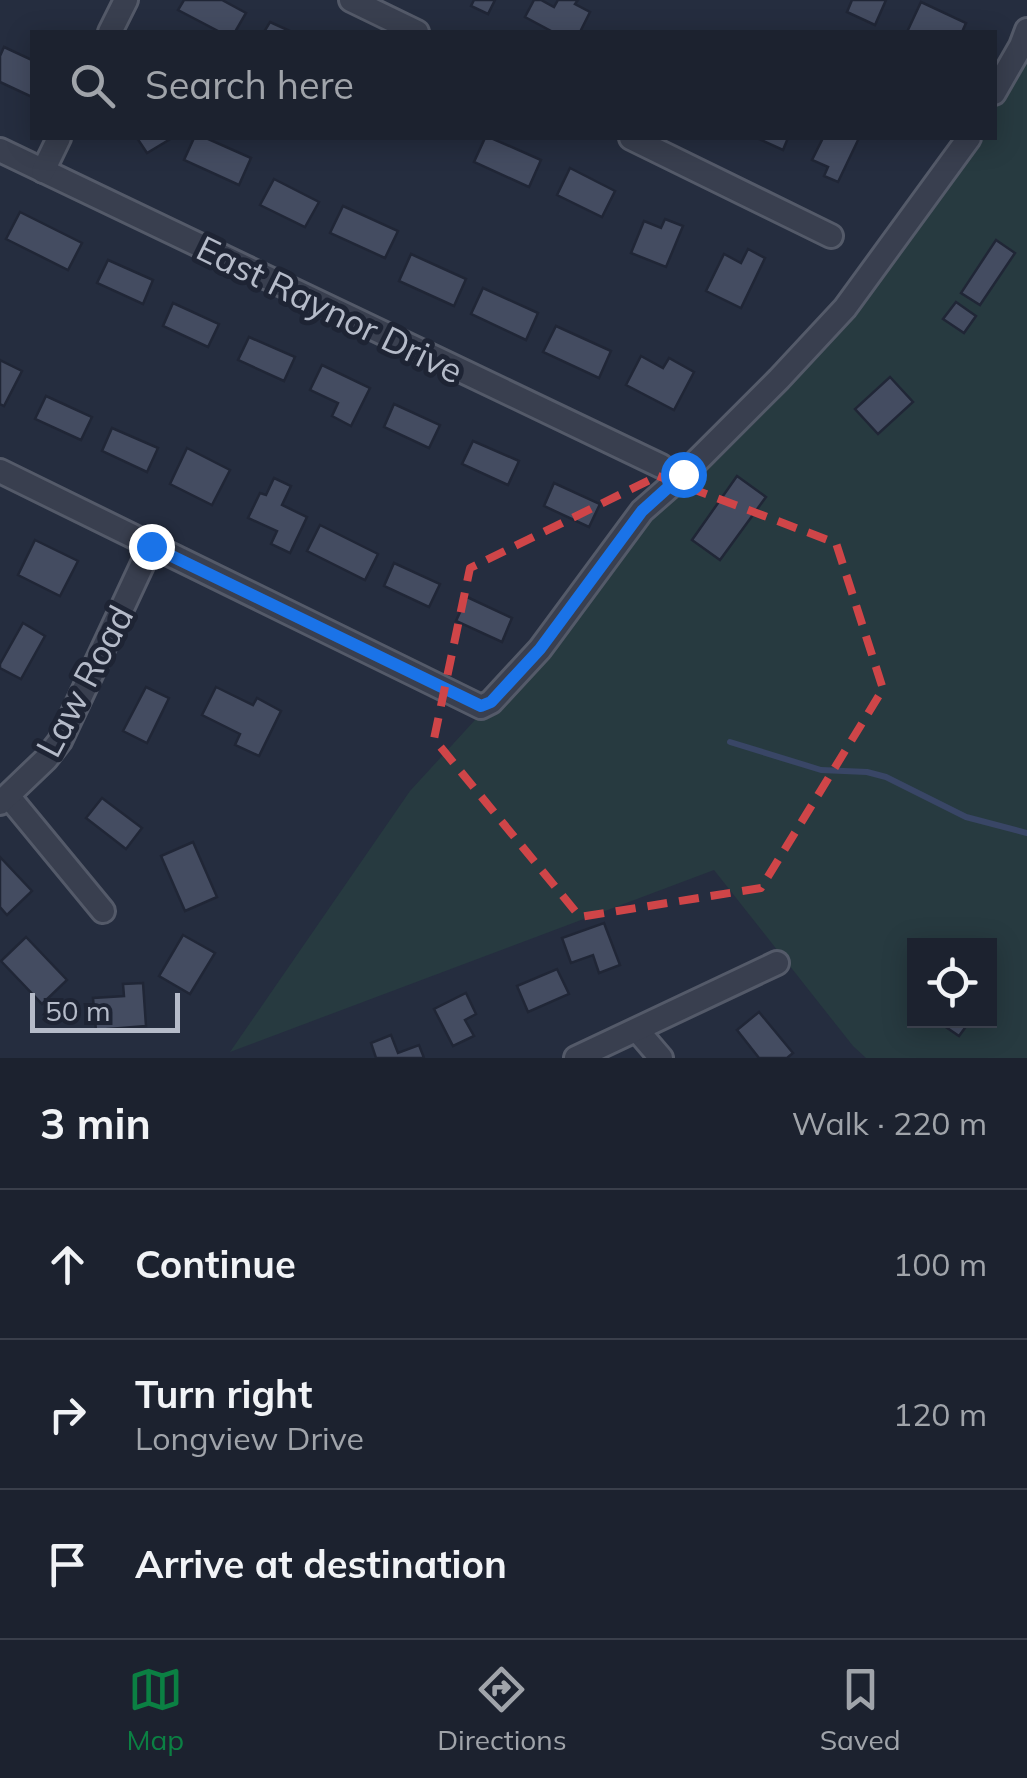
<!DOCTYPE html>
<html lang="en">
<head>
<meta charset="utf-8">
<style>
  :root { --surface:#1c222f; --page:#252a37; --text:#f1f3f6; --muted:#a0a4aa; --line:#3a3f4b; --accent:#0b8043 }
  body { margin:0; font-family:Mulish,sans-serif; background:var(--page); color:var(--text) }
  .controls { position:absolute; right:30px; bottom:30px; display:grid; overflow:hidden; border-radius:0px; box-shadow:0 5px 25px #0003 }
  .controls button { width:90px; height:90px; display:grid; place-items:center; padding:0; border:0; border-bottom:2px solid var(--line); background:var(--surface); color:var(--text); font:50px sans-serif }
  .scale { position:absolute; left:30px; bottom:25px; width:150px; box-sizing:border-box; padding-left:10px; border:5px solid #b5bbc9; border-top:0; font-size:28px; line-height:35px; white-space:nowrap; color:#b5bbc9; -webkit-text-stroke:8px #1e2434; paint-order:stroke }
  .stop { position:absolute; width:30px; height:30px; margin:-22px; border:8px solid #1a73e8; border-radius:50%; background:#fff }
  .stop.end { background:#1a73e8; border-color:#fff; box-shadow:0 2px 10px #0008 }
  .list { margin:0; padding:0; list-style:none }
  h2 { display:flex; justify-content:space-between; align-items:center; height:130px; margin:0; padding:0 40px; font-size:42px }
  h2 small { font-size:32px; font-weight:400; color:var(--muted) }
  .list li { display:grid; grid-template-columns:65px 1fr auto; gap:30px; align-items:center; box-sizing:border-box; height:150px; padding:0 40px; border-top:2px solid var(--line) }
  .list b { display:block; font-size:38px; white-space:nowrap }
  .list p { margin:0; font-size:32px; white-space:nowrap; color:var(--muted) }
  .list em { font-size:32px; font-style:normal; color:var(--muted) }
  .icon { flex:none; width:55px; height:55px; fill:none; stroke:currentColor; stroke-width:2; stroke-linecap:round; stroke-linejoin:round }
  .map { position:relative; flex:none; width:1027px; height:1058px; overflow:hidden }
  .search { position:absolute; background:var(--surface); box-shadow:0 5px 25px #0003; left:30px; right:30px; top:30px; height:110px; display:flex; align-items:center; gap:25px; box-sizing:border-box; padding:0 35px; border-radius:0px; color:var(--muted); font-size:38px }
  .sheet { height:580px; background:var(--surface) }
  nav { display:flex; justify-content:space-around; align-items:center; box-sizing:border-box; height:140px; border-top:2px solid var(--line); background:var(--surface); font-size:28px; color:var(--muted) }
  nav a { display:grid; justify-items:center; gap:5px }
  nav .on { color:var(--accent) }
  .map>svg:first-child { display:block }
</style>
</head>
<body>
<div class="map">
<svg width="1027" height="1058" viewBox="0 0 1027 1058">
  <rect width="100%" height="100%" fill="#252d3f"/>
  <path fill="#273a40" fill-rule="evenodd" d="M1027,30V1058H866L853,1046L714,870L230,1052L410,791L540,649L642,511L779,379L969,138H994L995,93ZM914,946H990V1021H914Z"/>
  <g fill="none" stroke-linecap="round" stroke-linejoin="round">
    <polyline stroke="#394666" stroke-width="6" points="730,742 821,770 867,772 886,777 966,817 1027,833"/>
  </g>
  <g fill="#444c61" stroke="#202636" stroke-width="2.5">
    <polygon points="184,0 222,0 246,13 235,32 220,32 178,10"/>
    <polygon points="474,0 495,0 488,14 471,6"/>
    <polygon points="534,0 541,0 554,7 558,0 578,0 575,4 590,12 580,32 553,32 525,17"/>
    <polygon points="852,0 886,0 875,25 847,12"/>
    <polygon points="921,2 966,23 962,32 907,32"/>
    <polygon points="270,22 292,32 264,32"/>
    <polygon points="4,47 32,60 32,97 0,82 0,56"/>
    <polygon points="137,138 172,138 147,153"/>
    <polygon points="194,138 206,138 251,158 239,185 184,160"/>
    <polygon points="485,138 491,138 541,160 529,187 474,162"/>
    <polygon points="757,138 788,138 783,150"/>
    <polygon points="823,138 859,138 838,182 824,176 828,167 812,160"/>
    <polygon points="570,168 615,191 602,217 557,195"/>
    <polygon points="274,179 319,202 305,227 260,205"/>
    <polygon points="343,206 398,231 385,258 330,233"/>
    <polygon points="20,212 82,243 68,270 6,239"/>
    <polygon points="665,219 683,226 666,267 631,253 644,221 661,228"/>
    <polygon points="996,240 1015,253 980,305 961,293"/>
    <polygon points="748,249 765,258 741,308 706,291 724,254 741,263"/>
    <polygon points="411,254 466,279 454,306 399,281"/>
    <polygon points="108,260 153,280 143,304 97,283"/>
    <polygon points="483,288 538,313 526,340 471,314"/>
    <polygon points="956,302 976,316 964,333 943,319"/>
    <polygon points="173,303 219,324 208,347 163,326"/>
    <polygon points="556,326 611,351 599,378 543,352"/>
    <polygon points="249,337 295,357 284,381 238,360"/>
    <polygon points="641,356 663,368 669,358 694,372 674,410 626,385"/>
    <polygon points="0,360 22,371 4,406 0,404"/>
    <polygon points="322,365 370,388 351,426 332,416 338,403 310,390"/>
    <polygon points="890,377 913,402 878,434 855,409"/>
    <polygon points="46,396 92,417 81,440 35,419"/>
    <polygon points="394,404 440,425 429,448 384,427"/>
    <polygon points="112,428 158,448 147,472 102,451"/>
    <polygon points="473,441 519,461 508,485 462,464"/>
    <polygon points="187,448 230,470 212,505 170,484"/>
    <polygon points="737,476 766,497 720,560 692,540"/>
    <polygon points="274,478 291,486 282,505 307,517 290,553 271,544 277,531 248,518 260,493 266,495"/>
    <polygon points="554,483 600,504 589,527 544,506"/>
    <polygon points="320,525 378,554 365,580 307,551"/>
    <polygon points="35,540 78,561 60,596 18,575"/>
    <polygon points="394,563 440,584 429,607 384,586"/>
    <polygon points="467,597 512,618 502,642 456,621"/>
    <polygon points="23,623 45,636 21,679 0,668 0,664"/>
    <polygon points="146,687 169,698 147,743 123,731"/>
    <polygon points="216,687 253,705 257,698 281,711 259,756 235,745 240,734 202,715"/>
    <polygon points="102,798 142,828 126,849 86,818"/>
    <polygon points="193,842 217,897 185,911 161,856"/>
    <polygon points="0,857 32,891 7,915 0,907"/>
    <polygon points="604,923 620,965 599,973 593,955 571,963 562,938"/>
    <polygon points="183,935 215,953 190,994 159,976"/>
    <polygon points="26,937 67,980 42,1004 1,961"/>
    <polygon points="557,969 569,994 528,1012 517,986"/>
    <polygon points="143,983 146,1026 96,1030 93,998 124,996 123,984"/>
    <polygon points="466,993 476,1014 465,1020 474,1036 453,1046 434,1009"/>
    <polygon points="759,1012 793,1053 787,1058 759,1058 737,1030"/>
    <polygon points="937,1021 970,1021 959,1036"/>
    <polygon points="391,1035 398,1053 419,1045 424,1058 376,1058 371,1043"/>
  </g>
  <g fill="none" stroke-linecap="round" stroke-linejoin="round">
    <defs>
      <g id="minor">
        <polyline points="351,0 417,32"/>
        <polyline points="110,32 126,0"/>
        <polyline points="994,93 1021,46 1027,30"/>
        <polyline points="631,138 831,236"/>
        <polyline points="0,150 661,466"/>
        <polyline points="43,171 59,138"/>
        <polyline points="0,471 481,707 491,702 540,649 642,511 683,475 779,379 845,308 969,138"/>
        <polyline points="9,797 103,911"/>
        <polyline points="0,803 46,759 60,741 151,546"/>
        <polyline points="637,1030 661,1058"/>
        <polyline points="576,1058 777,963"/>
      </g>
    </defs>
    <use href="#minor" stroke="#545a69" stroke-width="28"/>
    <use href="#minor" stroke="#393f4f" stroke-width="22"/>
  </g>
  <g fill="none" stroke-linecap="round" stroke-linejoin="round">
    <polyline stroke="#1a73e8" stroke-width="12" points="151,546 481,706 491,702 540,649 642,511 683,474"/>
  </g>
  <path fill="none" stroke="#cf4548" stroke-width="8" stroke-dasharray="20 12" stroke-linejoin="round" d="M658,476L836,543L883,689L761,888L580,917L434,739L470,568Z"/>
  <g text-anchor="middle" dominant-baseline="central" stroke-width="10" stroke-linejoin="round" paint-order="stroke">
    <g font-size="35" fill="#b5bbc9" stroke="#1e2434">
      <text transform="translate(330 309) rotate(26)">East Raynor Drive</text>
      <text transform="translate(84 681) rotate(-62)">Law Road</text>
    </g>
  </g>
</svg>
<div class="controls">
<button><svg class="icon" aria-label="locate" viewBox="0 0 24 24"><circle cx="12" cy="12" r="6"/><path d="M12 2v4M12 18v4M2 12h4M18 12h4"/></svg></button>
</div>
<div class="scale">50 m</div>
<div class="stop" style="left:683px;top:474px"></div>
<div class="stop end" style="left:151px;top:546px"></div>
<div class="search"><svg class="icon" aria-label="search" viewBox="0 0 24 24"><circle cx="10" cy="10" r="6"/><path d="M15 15l6 6"/></svg>Search here</div>
</div>
<section class="sheet">
<h2>3 min<small>Walk · 220 m</small></h2>
<ul class="list">
<li><svg class="icon" aria-label="ahead" viewBox="0 0 24 24"><path d="M12 20V5M6 11l6-6 6 6"/></svg><div><b>Continue</b></div><em>100 m</em></li>
<li><svg class="icon" aria-label="right" viewBox="0 0 24 24"><path d="M7 20v-9h11M14 6l5 5-5 5"/></svg><div><b>Turn right</b><p>Longview Drive</p></div><em>120 m</em></li>
<li><svg class="icon" aria-label="arrive" viewBox="0 0 24 24"><path d="M6 21V4h12l-3 4 3 4H6"/></svg><div><b>Arrive at destination</b></div></li>
</ul>
</section>
<nav>
<a class="on"><svg class="icon" aria-label="map" viewBox="0 0 24 24"><path d="M3 6l6-2 6 2 6-2v14l-6 2-6-2-6 2zM9 4v14M15 6v14"/></svg>Map</a>
<a><svg class="icon" aria-label="directions" viewBox="0 0 24 24"><path d="M12 3l9 9-9 9-9-9zM9 14v-3h6M13 9l2 2-2 2"/></svg>Directions</a>
<a><svg class="icon" aria-label="saved" viewBox="0 0 24 24"><path d="M7 4h10v16l-5-4-5 4z"/></svg>Saved</a>
</nav>
</body>
</html>
